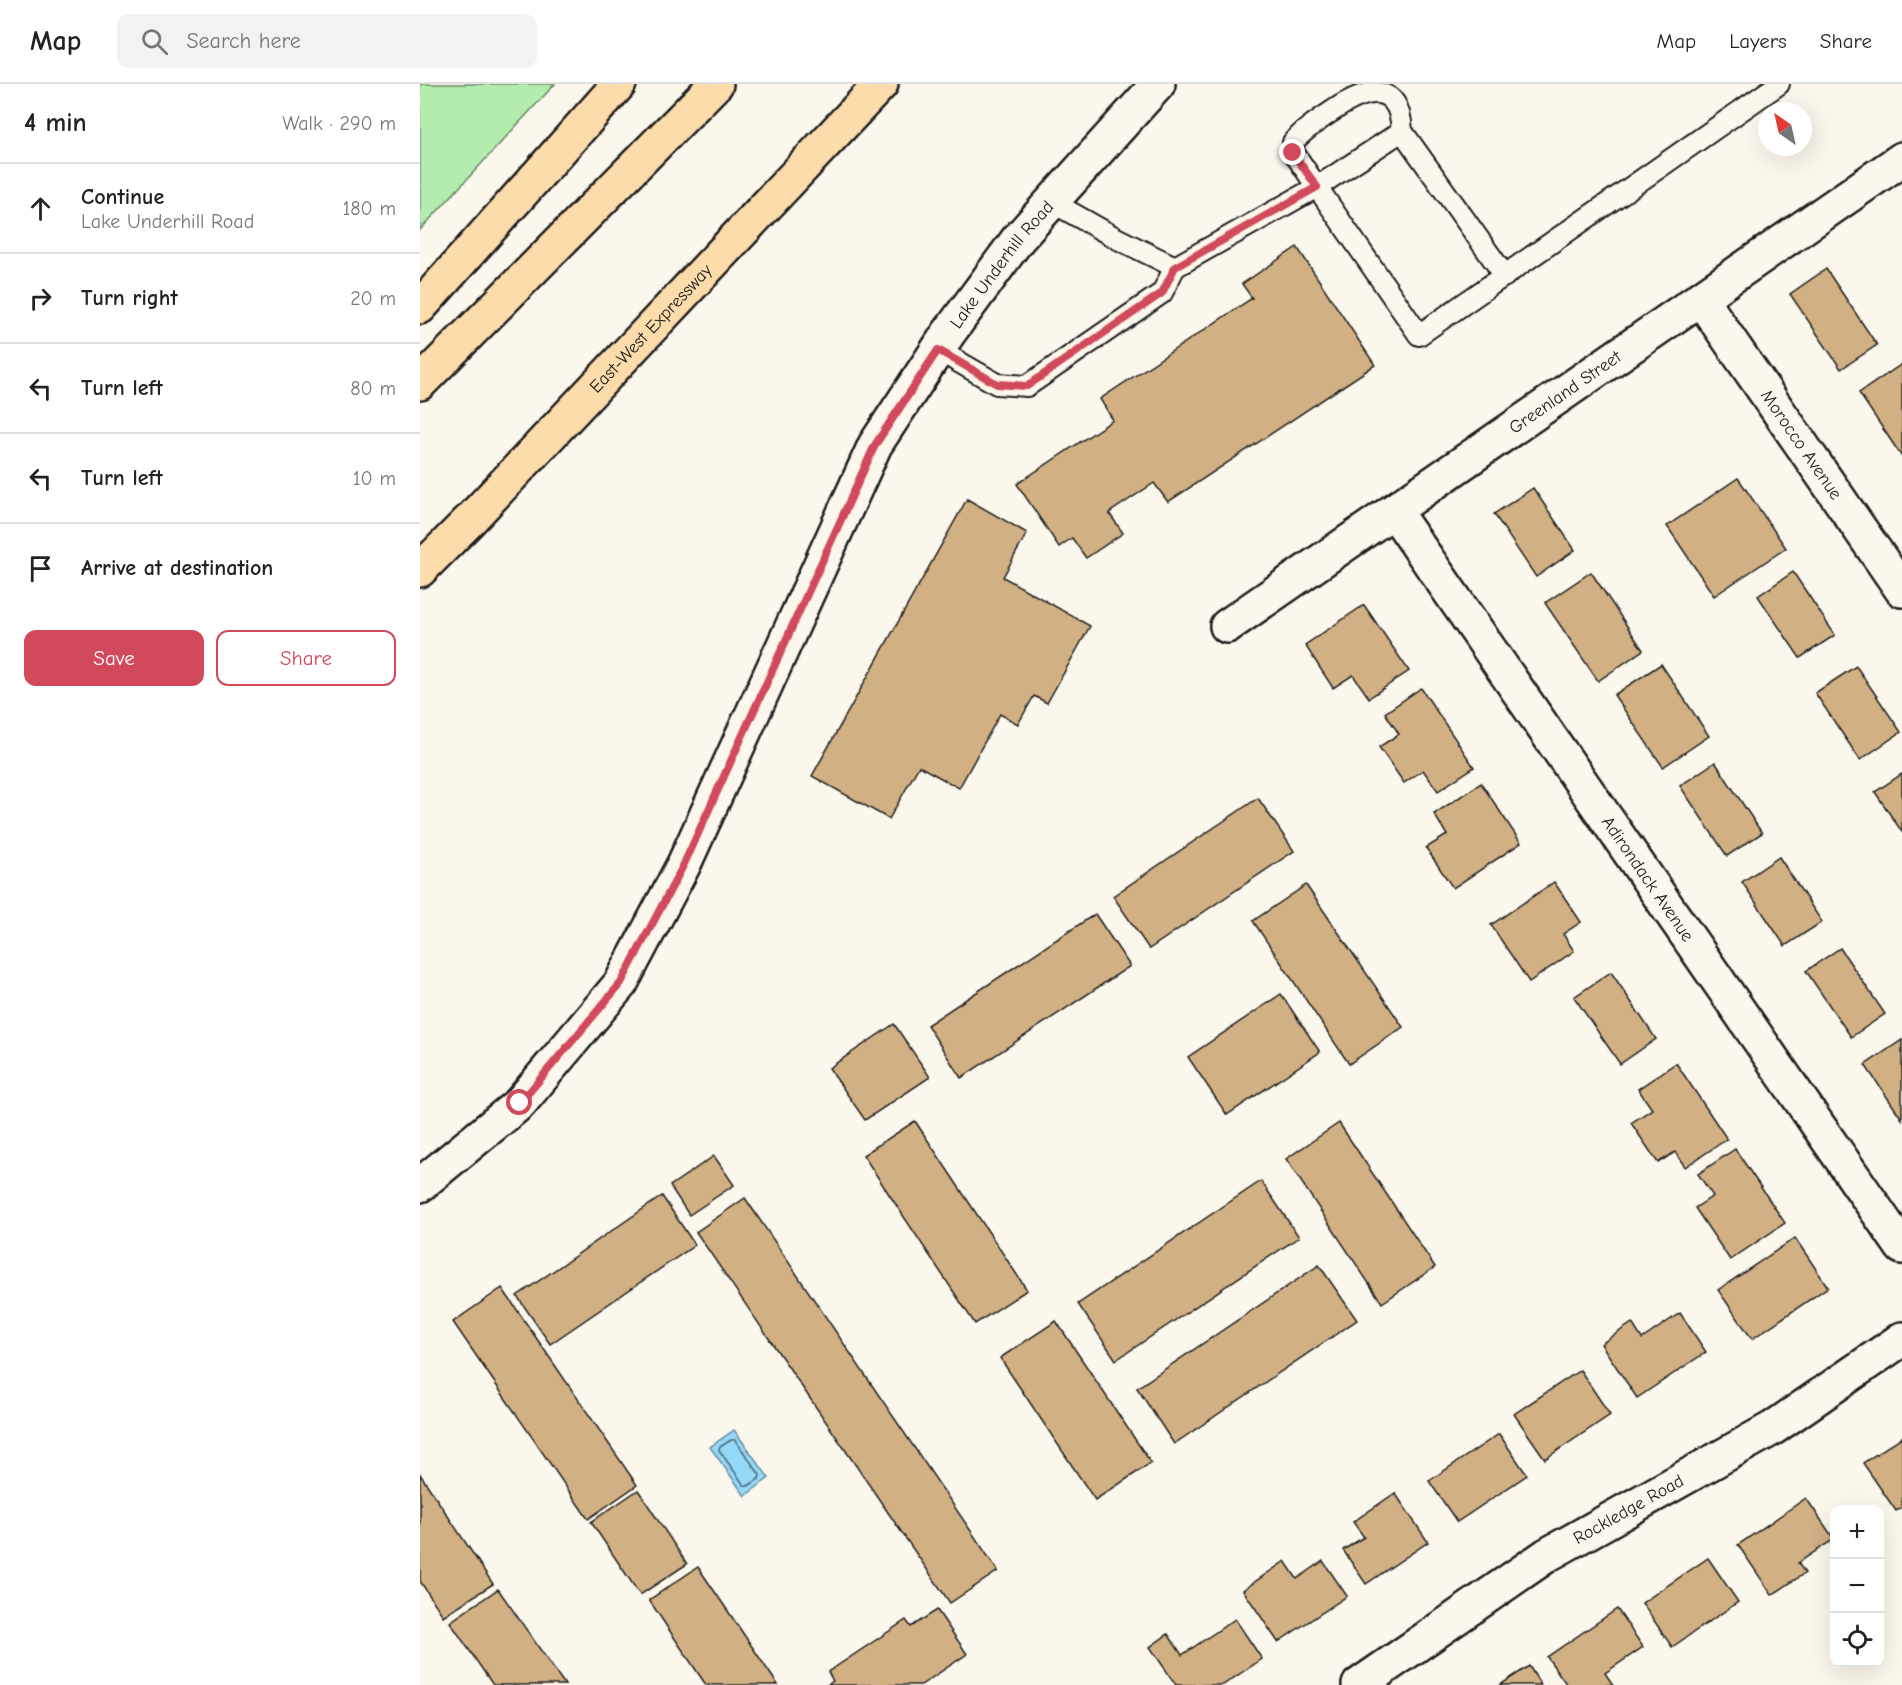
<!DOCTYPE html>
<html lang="en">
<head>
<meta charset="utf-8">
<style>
  :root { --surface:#fff; --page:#f2f2f2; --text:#222; --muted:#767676; --line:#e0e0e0; --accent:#d1495b }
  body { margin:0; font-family:"Comic Neue",sans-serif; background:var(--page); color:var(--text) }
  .controls { position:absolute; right:18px; bottom:18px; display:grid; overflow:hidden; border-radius:12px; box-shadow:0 6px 24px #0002 }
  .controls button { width:54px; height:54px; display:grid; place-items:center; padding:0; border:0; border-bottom:2px solid var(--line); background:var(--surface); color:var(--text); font:30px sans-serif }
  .compass { position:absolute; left:1338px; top:18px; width:54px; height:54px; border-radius:50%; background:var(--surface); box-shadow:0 6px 24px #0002; rotate:326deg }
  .stop { position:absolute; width:18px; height:18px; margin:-14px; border:4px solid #d1495b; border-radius:50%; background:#fff }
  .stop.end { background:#d1495b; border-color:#fff; box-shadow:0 2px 6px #0008 }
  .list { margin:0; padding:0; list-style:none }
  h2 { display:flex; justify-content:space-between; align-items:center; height:78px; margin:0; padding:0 24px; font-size:26px }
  h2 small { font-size:20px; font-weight:400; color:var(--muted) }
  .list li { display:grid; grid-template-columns:39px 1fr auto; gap:18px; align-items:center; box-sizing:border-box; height:90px; padding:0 24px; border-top:2px solid var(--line) }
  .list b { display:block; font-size:22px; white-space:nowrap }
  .list p { margin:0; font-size:20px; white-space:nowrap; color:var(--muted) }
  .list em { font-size:20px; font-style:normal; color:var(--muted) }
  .actions { display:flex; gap:12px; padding:18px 24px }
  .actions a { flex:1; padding:14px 0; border:2px solid var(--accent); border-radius:12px; text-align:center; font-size:21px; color:var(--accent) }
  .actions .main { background:var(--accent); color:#fff }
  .icon { flex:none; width:33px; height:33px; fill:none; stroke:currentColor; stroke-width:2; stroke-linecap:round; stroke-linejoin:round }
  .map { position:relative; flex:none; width:1482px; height:1601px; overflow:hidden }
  header { display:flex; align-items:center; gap:36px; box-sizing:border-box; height:84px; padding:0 30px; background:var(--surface); border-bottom:2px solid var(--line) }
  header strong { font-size:28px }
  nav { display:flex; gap:33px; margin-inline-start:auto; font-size:21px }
  .search { width:420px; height:54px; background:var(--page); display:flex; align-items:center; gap:15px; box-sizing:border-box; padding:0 21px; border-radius:12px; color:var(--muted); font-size:22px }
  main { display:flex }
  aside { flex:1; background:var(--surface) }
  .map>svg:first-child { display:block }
</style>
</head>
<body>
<header>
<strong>Map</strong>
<div class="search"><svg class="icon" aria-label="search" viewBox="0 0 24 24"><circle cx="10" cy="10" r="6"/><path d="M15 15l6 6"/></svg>Search here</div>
<nav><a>Map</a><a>Layers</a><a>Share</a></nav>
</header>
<main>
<aside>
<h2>4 min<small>Walk · 290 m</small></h2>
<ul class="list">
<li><svg class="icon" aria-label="ahead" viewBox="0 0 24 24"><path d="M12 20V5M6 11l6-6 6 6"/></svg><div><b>Continue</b><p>Lake Underhill Road</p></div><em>180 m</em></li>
<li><svg class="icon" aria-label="right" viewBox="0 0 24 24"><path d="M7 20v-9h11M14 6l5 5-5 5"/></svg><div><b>Turn right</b></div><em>20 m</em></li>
<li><svg class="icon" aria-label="left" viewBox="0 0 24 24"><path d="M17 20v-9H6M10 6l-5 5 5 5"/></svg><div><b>Turn left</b></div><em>80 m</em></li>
<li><svg class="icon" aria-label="left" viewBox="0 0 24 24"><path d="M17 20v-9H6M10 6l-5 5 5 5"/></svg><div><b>Turn left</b></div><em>10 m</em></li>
<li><svg class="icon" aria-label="arrive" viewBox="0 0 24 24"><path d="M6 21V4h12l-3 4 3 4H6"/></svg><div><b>Arrive at destination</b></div></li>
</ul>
<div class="actions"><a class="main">Save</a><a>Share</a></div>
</aside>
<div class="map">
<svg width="1482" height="1601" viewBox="0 0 1482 1601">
  <rect width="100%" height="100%" fill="#fbf7ec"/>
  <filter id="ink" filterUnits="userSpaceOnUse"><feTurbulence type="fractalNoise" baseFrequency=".0167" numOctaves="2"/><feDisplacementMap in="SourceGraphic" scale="12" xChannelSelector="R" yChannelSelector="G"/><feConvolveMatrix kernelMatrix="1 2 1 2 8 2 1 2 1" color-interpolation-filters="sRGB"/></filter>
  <g filter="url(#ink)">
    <polygon fill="#b4ecaf" stroke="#688466" stroke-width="1.5" points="0,0 135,0 0,146"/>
    <polygon fill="#94d7f6" stroke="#648c9f" stroke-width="1.5" points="314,1346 349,1394 325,1412 290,1363"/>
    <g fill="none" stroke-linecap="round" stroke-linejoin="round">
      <polygon stroke="#4c6773" stroke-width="1.5" points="311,1356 315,1356 340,1391 339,1395 328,1402 324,1401 299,1366 300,1363"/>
    </g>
    <g fill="#d1b084" stroke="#1c1c1c" stroke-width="1.5">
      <polygon points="877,163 955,281 748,418 734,399 689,429 703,449 666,474 652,454 639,463 597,400 693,336 680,315 832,214 822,200"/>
      <polygon points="1406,185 1457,261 1421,285 1370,210"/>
      <polygon points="1482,280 1482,373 1439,309"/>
      <polygon points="1318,394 1366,464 1294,512 1247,442"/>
      <polygon points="1113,404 1155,466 1116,493 1074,430"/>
      <polygon points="547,415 607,449 583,493 670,542 627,619 614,612 598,640 580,630 539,704 499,682 469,735 392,692"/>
      <polygon points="1171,488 1223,566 1178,597 1125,519"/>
      <polygon points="1373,488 1415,551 1380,574 1338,512"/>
      <polygon points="944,521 989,587 949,614 933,591 913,604 885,561"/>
      <polygon points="1241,580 1289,652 1243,683 1194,611"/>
      <polygon points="1436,582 1481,648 1440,676 1395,609"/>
      <polygon points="1001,604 1054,683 1018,707 1003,686 984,699 959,663 979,650 965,629"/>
      <polygon points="1295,678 1342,749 1307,772 1260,702"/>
      <polygon points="1482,690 1482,748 1455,708"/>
      <polygon points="1061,699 1101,759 1033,804 1006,764 1027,751 1014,730"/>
      <polygon points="838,714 874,767 729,865 693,812"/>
      <polygon points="1359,773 1402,838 1365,862 1322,798"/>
      <polygon points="1134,798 1161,838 1143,850 1154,867 1109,898 1071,841"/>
      <polygon points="886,801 983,943 929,980 833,837"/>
      <polygon points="675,830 710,882 541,994 507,941"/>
      <polygon points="1420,864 1465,930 1431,953 1386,887"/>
      <polygon points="1191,888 1236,955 1200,980 1154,913"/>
      <polygon points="861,910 900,968 807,1031 768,973"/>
      <polygon points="474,940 510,993 445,1036 409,984"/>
      <polygon points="1482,956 1482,1035 1445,981"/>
      <polygon points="1256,979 1307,1055 1265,1083 1255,1068 1238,1079 1211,1039 1232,1025 1218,1005"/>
      <polygon points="495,1037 607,1206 555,1240 443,1071"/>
      <polygon points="919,1039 1015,1183 962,1219 866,1075"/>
      <polygon points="1315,1065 1365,1139 1310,1176 1275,1124 1293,1112 1278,1090"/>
      <polygon points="294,1072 314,1101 269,1131 250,1102"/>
      <polygon points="841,1097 879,1153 696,1276 658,1220"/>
      <polygon points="242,1112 275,1161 130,1260 97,1212"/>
      <polygon points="325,1114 578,1487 530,1519 276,1148"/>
      <polygon points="1375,1154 1408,1203 1332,1255 1298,1206"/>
      <polygon points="899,1181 937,1236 754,1360 717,1304"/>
      <polygon points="82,1204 217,1401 168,1435 33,1238"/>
      <polygon points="1260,1229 1286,1268 1217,1314 1181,1260 1212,1239 1222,1255"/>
      <polygon points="636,1237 731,1379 675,1416 580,1274"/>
      <polygon points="1160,1286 1190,1331 1125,1375 1094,1330"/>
      <polygon points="1079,1350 1107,1391 1037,1438 1009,1397"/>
      <polygon points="1482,1353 1482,1423 1476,1427 1443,1379"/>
      <polygon points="0,1390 73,1500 23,1532 0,1497"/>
      <polygon points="218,1406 267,1480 220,1511 171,1438"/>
      <polygon points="975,1409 1008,1458 946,1500 923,1466 944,1453 933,1438"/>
      <polygon points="1386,1414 1414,1455 1378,1479 1385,1489 1352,1511 1318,1461"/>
      <polygon points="1288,1474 1318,1518 1252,1563 1222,1519"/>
      <polygon points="865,1477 877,1495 903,1477 927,1512 858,1558 823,1506"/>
      <polygon points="278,1483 358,1601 286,1601 229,1516"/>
      <polygon points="78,1505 145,1601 73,1601 30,1538"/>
      <polygon points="1197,1525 1223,1563 1185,1589 1193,1601 1147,1601 1127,1573"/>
      <polygon points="517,1526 547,1570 501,1601 407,1601 413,1597 408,1588 486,1536 491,1543"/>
      <polygon points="815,1535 842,1575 803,1601 756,1601 730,1563 748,1550 762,1571"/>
      <polygon points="1109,1582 1121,1601 1080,1601"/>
    </g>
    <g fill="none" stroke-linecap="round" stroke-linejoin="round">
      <defs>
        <g id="service">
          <path d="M982,47C979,0 951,1 914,26C899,36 885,45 873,58L874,69L897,103L982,47L1085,192"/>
          <polyline points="632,118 696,154 755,183 897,103 999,251 1359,0"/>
          <polyline points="518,266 577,300 607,302 742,209 755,183"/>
        </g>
        <g id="minor">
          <path id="s1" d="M1281,215L1482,506"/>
          <path id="s2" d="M974,427L1482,1163"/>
          <path id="s3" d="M807,542L1482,75"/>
          <path id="s4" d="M939,1601L1127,1471L1353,1344L1482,1255"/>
        </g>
        <g id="secondary">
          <path id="s5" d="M0,1101L100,1019L201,899L264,780L455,361L528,250L598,155L738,0"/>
        </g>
        <g id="motorway">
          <polyline points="0,223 199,0"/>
          <polyline points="0,299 296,0"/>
          <path id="s6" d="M0,486L50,436L461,0"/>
        </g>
      </defs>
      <use href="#service" stroke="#1c1c1c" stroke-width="24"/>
      <use href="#minor" stroke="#1c1c1c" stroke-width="38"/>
      <use href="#secondary" stroke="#1c1c1c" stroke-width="38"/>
      <use href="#motorway" stroke="#1c1c1c" stroke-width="38"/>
      <use href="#service" stroke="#fbf7ec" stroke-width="20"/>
      <use href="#minor" stroke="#fbf7ec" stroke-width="33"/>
      <use href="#secondary" stroke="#fbf7ec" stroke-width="33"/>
      <use href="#motorway" stroke="#fddcac" stroke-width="33"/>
    </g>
  </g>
  <g fill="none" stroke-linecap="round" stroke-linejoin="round" filter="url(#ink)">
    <polyline stroke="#d1495b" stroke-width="8" points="100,1019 201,899 264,780 455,361 518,266 577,300 607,302 742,209 755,183 897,103 873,69"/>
  </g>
  <g text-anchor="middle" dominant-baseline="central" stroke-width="6" stroke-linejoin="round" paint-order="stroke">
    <g font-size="18" fill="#1c1c1c" stroke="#fbf7ec">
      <text stroke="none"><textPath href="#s5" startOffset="1102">Lake Underhill Road</textPath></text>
      <text stroke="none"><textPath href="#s6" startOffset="334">East-West Expressway</textPath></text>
      <text stroke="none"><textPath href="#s3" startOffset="411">Greenland Street</textPath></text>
      <text stroke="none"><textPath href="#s1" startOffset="177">Morocco Avenue</textPath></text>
      <text stroke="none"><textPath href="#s2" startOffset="447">Adirondack Avenue</textPath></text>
      <text stroke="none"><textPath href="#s4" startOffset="322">Rockledge Road</textPath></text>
    </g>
  </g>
</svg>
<div class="controls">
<button>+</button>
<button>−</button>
<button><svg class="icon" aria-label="locate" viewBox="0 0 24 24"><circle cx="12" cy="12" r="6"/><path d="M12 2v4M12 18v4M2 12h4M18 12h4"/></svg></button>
</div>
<svg class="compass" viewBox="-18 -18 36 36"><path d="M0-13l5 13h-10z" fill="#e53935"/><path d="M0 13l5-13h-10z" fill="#767676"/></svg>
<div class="stop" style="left:100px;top:1019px"></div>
<div class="stop end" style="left:873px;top:69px"></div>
</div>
</main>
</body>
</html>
